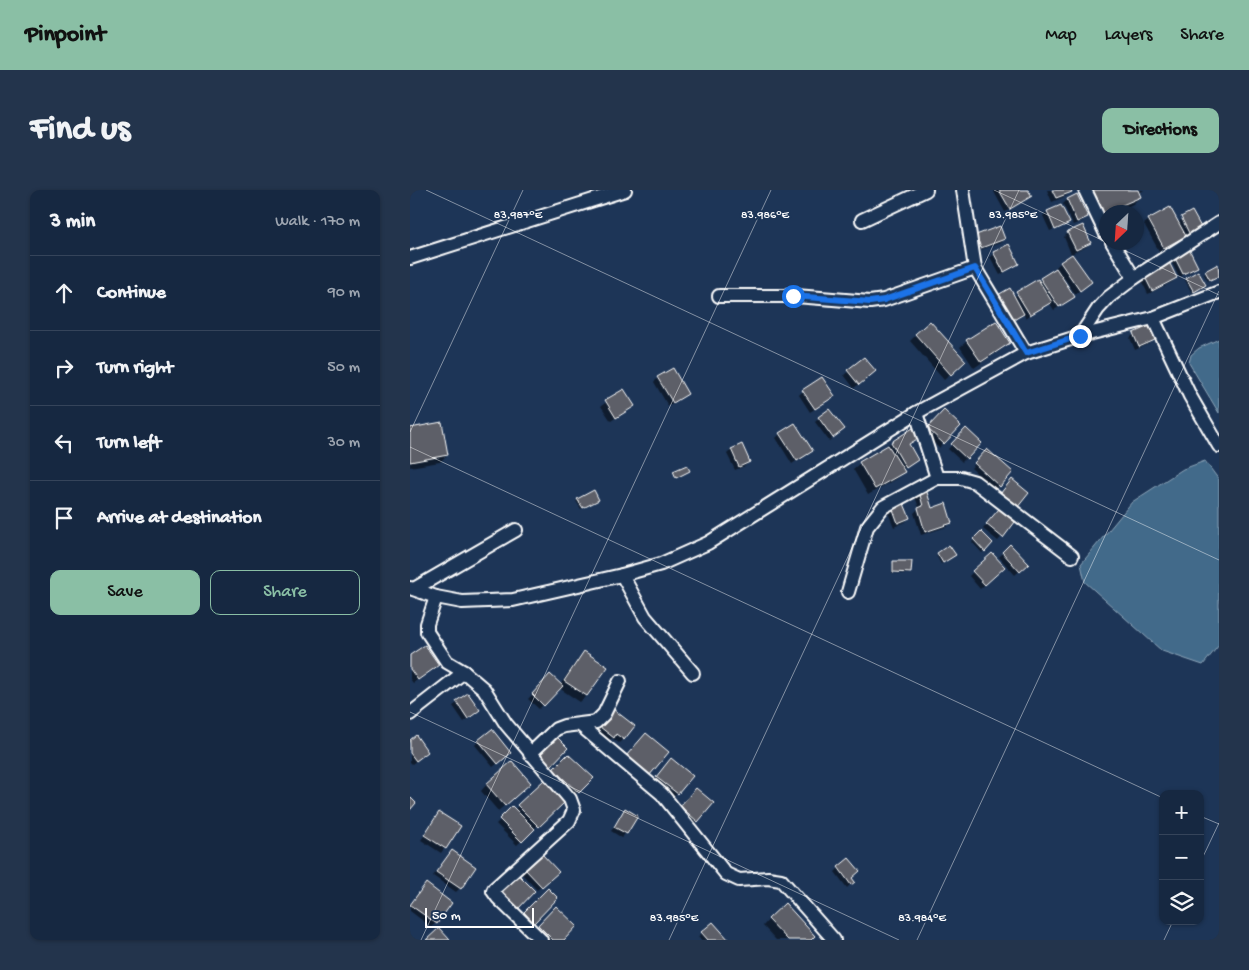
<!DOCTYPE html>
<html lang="en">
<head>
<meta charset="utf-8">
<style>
  :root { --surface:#162841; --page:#23344c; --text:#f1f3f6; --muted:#9ea6b1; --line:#35445a; --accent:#8abfa5 }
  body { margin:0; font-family:"Gochi Hand",sans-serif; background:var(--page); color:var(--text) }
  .controls { position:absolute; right:15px; bottom:15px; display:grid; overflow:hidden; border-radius:10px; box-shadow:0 1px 4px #0004 }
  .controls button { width:45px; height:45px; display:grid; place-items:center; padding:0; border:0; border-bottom:1px solid var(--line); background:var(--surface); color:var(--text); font:25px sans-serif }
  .compass { position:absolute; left:689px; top:15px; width:45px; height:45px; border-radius:50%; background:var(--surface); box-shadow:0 1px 4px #0004; rotate:205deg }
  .scale { position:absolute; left:15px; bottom:12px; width:109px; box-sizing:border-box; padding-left:5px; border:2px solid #fff; border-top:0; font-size:14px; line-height:18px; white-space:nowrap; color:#fff; -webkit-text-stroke:4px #1d3557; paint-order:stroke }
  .stop { position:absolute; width:15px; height:15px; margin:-11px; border:4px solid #1a73e8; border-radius:50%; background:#fff }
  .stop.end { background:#1a73e8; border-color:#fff; box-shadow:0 1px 5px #0008 }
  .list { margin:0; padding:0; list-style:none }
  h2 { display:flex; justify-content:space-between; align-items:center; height:65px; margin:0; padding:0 20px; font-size:21px }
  h2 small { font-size:16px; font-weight:400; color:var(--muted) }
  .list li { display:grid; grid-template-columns:32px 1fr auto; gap:15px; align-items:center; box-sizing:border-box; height:75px; padding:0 20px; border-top:1px solid var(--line) }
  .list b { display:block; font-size:19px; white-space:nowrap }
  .list em { font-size:16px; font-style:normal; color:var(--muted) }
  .actions { display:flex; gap:10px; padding:15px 20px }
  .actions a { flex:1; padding:11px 0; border:1px solid var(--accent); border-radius:10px; text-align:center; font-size:18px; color:var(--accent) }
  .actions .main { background:var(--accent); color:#111 }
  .icon { flex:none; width:28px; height:28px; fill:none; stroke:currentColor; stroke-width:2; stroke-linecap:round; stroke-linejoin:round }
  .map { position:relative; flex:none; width:809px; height:750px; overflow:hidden; border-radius:10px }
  header { display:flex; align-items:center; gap:30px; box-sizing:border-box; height:70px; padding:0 25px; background:var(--accent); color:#111 }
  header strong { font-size:24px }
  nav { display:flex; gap:28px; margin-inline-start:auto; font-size:18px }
  .intro { display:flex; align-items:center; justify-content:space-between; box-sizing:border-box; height:120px; padding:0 30px }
  h1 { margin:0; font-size:35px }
  .button { padding:12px 22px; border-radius:10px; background:var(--accent); color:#111; font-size:18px; font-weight:700 }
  main { display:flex; gap:30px; padding:0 30px }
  aside { flex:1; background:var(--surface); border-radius:10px; box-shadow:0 1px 4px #0004 }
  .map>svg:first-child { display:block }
</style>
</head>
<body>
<header>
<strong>Pinpoint</strong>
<nav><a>Map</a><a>Layers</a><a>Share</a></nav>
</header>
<div class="intro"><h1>Find us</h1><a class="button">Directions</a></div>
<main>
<aside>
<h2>3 min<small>Walk · 170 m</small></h2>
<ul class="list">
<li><svg class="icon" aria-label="ahead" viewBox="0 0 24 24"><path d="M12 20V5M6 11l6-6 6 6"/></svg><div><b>Continue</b></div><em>90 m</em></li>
<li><svg class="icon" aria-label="right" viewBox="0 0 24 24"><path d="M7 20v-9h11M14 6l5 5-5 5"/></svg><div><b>Turn right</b></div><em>50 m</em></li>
<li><svg class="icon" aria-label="left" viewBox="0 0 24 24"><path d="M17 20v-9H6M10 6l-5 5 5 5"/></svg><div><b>Turn left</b></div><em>30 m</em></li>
<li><svg class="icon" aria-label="arrive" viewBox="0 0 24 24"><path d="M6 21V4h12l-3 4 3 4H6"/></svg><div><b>Arrive at destination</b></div></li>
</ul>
<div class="actions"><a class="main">Save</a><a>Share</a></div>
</aside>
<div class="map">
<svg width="809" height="750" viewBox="0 0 809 750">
  <rect width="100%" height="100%" fill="#1d3557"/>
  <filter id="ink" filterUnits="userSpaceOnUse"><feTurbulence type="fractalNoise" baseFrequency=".02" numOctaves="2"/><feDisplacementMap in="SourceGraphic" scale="10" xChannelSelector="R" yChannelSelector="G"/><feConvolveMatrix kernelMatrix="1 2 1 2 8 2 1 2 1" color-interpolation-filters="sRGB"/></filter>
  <g filter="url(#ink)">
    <g fill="#426a8a" stroke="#8ea6b9">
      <polygon points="809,149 809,223 779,173 781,165 789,158"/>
      <polygon points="795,271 809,290 809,455 793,475 752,461 675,392 671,374 722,312 773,279"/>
    </g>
    <g fill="#0007">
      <polygon points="586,0 617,0 620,6 616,10 595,22 584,2"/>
      <polygon points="637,0 659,0 660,2 656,6 642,12"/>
      <polygon points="676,0 734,0 728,4 730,7 723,14 705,22 696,22 696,26 686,31"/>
      <polygon points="667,6 676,27 672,31 663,35 653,14 657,10"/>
      <polygon points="650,16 658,33 655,36 655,34 640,41 633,26 637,22"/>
      <polygon points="781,23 786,43 776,48 774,45 770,50 749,61 734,34 739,30 767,33"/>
      <polygon points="658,43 680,53 676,57 661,64 654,47"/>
      <polygon points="567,46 594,49 590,53 567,61 562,50"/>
      <polygon points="584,63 608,74 590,85 580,67"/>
      <polygon points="662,65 676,96 665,104 654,88 652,89 659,111 644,120 639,112 616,128 613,124 596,135 603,107 647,79 646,77 650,73"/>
      <polygon points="764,65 786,77 782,81 769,87 760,69"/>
      <polygon points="808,76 809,85 798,91 794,84"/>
      <polygon points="735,86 766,88 762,92 738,104 731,90"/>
      <polygon points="777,89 793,97 782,103 775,90"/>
      <polygon points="724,144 743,150 739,154 725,160 720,148"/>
      <polygon points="506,145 548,178 534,190 500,151"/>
      <polygon points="557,151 598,153 592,159 564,178 550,157"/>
      <polygon points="454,168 460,185 444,198 434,185"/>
      <polygon points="248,188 277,204 258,216 244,192"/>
      <polygon points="214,200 223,216 201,231 191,216"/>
      <polygon points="393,201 419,210 400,222 389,205"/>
      <polygon points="534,222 549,236 529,258 513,243"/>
      <polygon points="409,228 429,243 419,251 405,232"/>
      <polygon points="0,239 37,265 30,272 0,277"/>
      <polygon points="556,240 570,253 552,272 538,259"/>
      <polygon points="370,244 401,261 382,274 366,248"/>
      <polygon points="508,248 498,255 507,270 492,280 487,288 458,305 443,279 450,273 482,252"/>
      <polygon points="331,256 339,272 335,276 325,280 317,264 321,260"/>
      <polygon points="577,261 601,282 585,300 561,278"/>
      <polygon points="508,299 521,319 541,333 536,337 511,345 504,323 509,318 504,304"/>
      <polygon points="168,310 185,311 171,319 166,311"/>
      <polygon points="481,315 499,328 495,332 484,337 477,320"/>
      <polygon points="585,324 604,333 588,351 573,339"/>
      <polygon points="571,343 581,353 572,363 562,352"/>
      <polygon points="600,356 617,374 605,385 589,367"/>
      <polygon points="528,364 543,367 531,374 526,365"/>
      <polygon points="484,372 500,383 498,384 482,383 482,374"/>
      <polygon points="590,381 570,399 559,386 563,382"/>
      <polygon points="175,463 196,477 176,506 170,512 149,498 129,519 118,509 140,486 150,495 168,469"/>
      <polygon points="0,467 28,475 3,493 0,489"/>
      <polygon points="58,505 65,524 54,532 43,516"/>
      <polygon points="199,525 213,549 209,553 202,548 199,551 186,542"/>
      <polygon points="69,550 96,567 83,577 65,555"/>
      <polygon points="0,551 17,562 2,574 0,572"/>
      <polygon points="158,565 182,588 164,606 140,584"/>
      <polygon points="257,574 267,603 263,608 243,592"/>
      <polygon points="133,592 153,612 107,655 86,634 102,618 104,620"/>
      <polygon points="77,594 113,600 88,621 71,601"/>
      <polygon points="282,604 287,631 283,635 267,621"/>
      <polygon points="216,620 226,626 212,648 201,641"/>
      <polygon points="29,624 50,637 31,663 11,650"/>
      <polygon points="131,664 147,682 127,700 111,683"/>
      <polygon points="38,666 50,698 46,702 23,686"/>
      <polygon points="429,678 443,692 437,698 425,682"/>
      <polygon points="12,699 26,733 21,737 0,721 0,715"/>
      <polygon points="138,700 146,708 119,736 110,727"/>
      <polygon points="146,718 152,750 135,750 124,740"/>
      <polygon points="359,729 399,750 366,750 353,736"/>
      <polygon points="292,743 317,750 291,750 288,747"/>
    </g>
    <g fill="#5d5f67" stroke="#fff">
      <polygon points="589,0 618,0 622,6 600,19"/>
      <polygon points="642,0 661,0 662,2 646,8"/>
      <polygon points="680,0 728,0 731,7 696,22 693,26"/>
      <polygon points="667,4 678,27 667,32 657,9"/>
      <polygon points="651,15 660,33 645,40 637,21"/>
      <polygon points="760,17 776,46 754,58 738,29"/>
      <polygon points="782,21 792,39 780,45 771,27"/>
      <polygon points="673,35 681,53 666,60 657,42"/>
      <polygon points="590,36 595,49 571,58 566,45"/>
      <polygon points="599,54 609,74 594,82 583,62"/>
      <polygon points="778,57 788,77 773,84 763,64"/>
      <polygon points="662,64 682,92 670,101 650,72"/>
      <polygon points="759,72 767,88 742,101 734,85"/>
      <polygon points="808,74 809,86 800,90 795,81"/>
      <polygon points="646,78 665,107 649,117 630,88"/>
      <polygon points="788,81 796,95 784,102 776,88"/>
      <polygon points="628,89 642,112 620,125 606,102"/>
      <polygon points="600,98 614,124 600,132 586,106"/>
      <polygon points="520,131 556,171 541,185 505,144"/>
      <polygon points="586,131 600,153 571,172 556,150"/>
      <polygon points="739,136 745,150 729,157 723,143"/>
      <polygon points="454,167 466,181 449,195 437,180"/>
      <polygon points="263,178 278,204 263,213 247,187"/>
      <polygon points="412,187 425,206 405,219 392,200"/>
      <polygon points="214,199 225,216 206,228 195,210"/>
      <polygon points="419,219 435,239 423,248 408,227"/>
      <polygon points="534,220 551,236 534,254 517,238"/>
      <polygon points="32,232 38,265 0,272 0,238"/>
      <polygon points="385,233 403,261 387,271 369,243"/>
      <polygon points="503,238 509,248 499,254 508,270 496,278 481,252"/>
      <polygon points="556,238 572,253 557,269 541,254"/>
      <polygon points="332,254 340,272 329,277 321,259"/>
      <polygon points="478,255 495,282 465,299 449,272"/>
      <polygon points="577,259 603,282 590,297 564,273"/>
      <polygon points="277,275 280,281 266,288 263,281"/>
      <polygon points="602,289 619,303 607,318 590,304"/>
      <polygon points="515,296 522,318 536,313 542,333 515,342 508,318 513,316 508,298"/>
      <polygon points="184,300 189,310 173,318 167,309"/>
      <polygon points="492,309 500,328 488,333 481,314"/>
      <polygon points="589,319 605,332 593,348 576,334"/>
      <polygon points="571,341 583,353 575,362 563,349"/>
      <polygon points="600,354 619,374 610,382 592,362"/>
      <polygon points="539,355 546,365 533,373 527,363"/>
      <polygon points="582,363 595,377 575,395 562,381"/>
      <polygon points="483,371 502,371 501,383 483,382"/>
      <polygon points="15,455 29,475 8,490 0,479 0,465"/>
      <polygon points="174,461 198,477 177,506 154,491"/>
      <polygon points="140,484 153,496 134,516 122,504"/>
      <polygon points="58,503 70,520 58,529 46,511"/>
      <polygon points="203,519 225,536 214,550 206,544 204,548 190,537"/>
      <polygon points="82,539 101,563 88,574 68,550"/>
      <polygon points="236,543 259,562 239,586 216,566"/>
      <polygon points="6,545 18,562 6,571 0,563 0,550"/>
      <polygon points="145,545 158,558 140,577 126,564"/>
      <polygon points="158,564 184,588 169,603 143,579"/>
      <polygon points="261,568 283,586 268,604 246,587"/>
      <polygon points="102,571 121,593 95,616 76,594"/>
      <polygon points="134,590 155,612 129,637 107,615"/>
      <polygon points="286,598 304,613 288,632 270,616"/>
      <polygon points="0,607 6,613 0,620"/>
      <polygon points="102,616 125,639 112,652 89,629"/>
      <polygon points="215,618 228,626 217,644 204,637"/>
      <polygon points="29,622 51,636 36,659 14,645"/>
      <polygon points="42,660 66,677 51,699 26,682"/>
      <polygon points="131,663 149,682 132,697 114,678"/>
      <polygon points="439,668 450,681 442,688 445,692 441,695 428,677"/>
      <polygon points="107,683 125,701 107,720 88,701"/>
      <polygon points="16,693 42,713 27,734 0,715"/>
      <polygon points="138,698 148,708 124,733 114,722"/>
      <polygon points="375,713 405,746 401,750 378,750 358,729"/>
      <polygon points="146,716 167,736 154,750 143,750 128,735"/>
      <polygon points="303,732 319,750 298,750 291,742"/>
      <polygon points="29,738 40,750 16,750"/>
    </g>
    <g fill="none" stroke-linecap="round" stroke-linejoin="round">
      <defs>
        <g id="minor">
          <polyline points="553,0 565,78 616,163"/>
          <polyline points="675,0 696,44"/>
          <polyline points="452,30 516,0"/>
          <polyline points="702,52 724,88"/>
          <polyline points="0,68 215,0"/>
          <polyline points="309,106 386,106 460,112 474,110 565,78"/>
          <polyline points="743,128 780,206 809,256"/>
          <polyline points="670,146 688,119 699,107 724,88 809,33"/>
          <polyline points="506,223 527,288"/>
          <polyline points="212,385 235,427 283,483"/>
          <polyline points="0,398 26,407 52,412 103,410 212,385 251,374 298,353 506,223 616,163 670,146 743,128 809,102"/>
          <polyline points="4,399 106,340"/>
          <polyline points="438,402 457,337 473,317 527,288 551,288 565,292 662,366"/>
          <polyline points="26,407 17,434 17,442 37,472 54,482 74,499 96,534 160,609 164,620 159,631 84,699 83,701 88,708 131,750"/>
          <polyline points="0,524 54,482"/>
          <polyline points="170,535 252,604 316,684 329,690 358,688 371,690 424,750"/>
          <polyline points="120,564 146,539 154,536 186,532 194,524 210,491"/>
        </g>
      </defs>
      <use href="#minor" stroke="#fff" stroke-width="16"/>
      <use href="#minor" stroke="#1d3557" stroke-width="12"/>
    </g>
  </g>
  <g fill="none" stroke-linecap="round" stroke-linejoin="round" filter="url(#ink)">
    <polyline stroke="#1a73e8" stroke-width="6" points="383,106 460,112 474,110 565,78 616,163 670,146"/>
  </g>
  <path fill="none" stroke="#fff" stroke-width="1" stroke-opacity="0.45" d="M16,0L809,370M584,0L696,52M697,52L809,105M0,242L113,0M0,257L753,608M0,522L489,750M790,626L809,634M790,673L809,633M11,750L361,0M259,750L609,0M507,750L809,101M754,750L763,731"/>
  <g font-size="12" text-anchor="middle" fill="#fff" stroke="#1d3557" stroke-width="4" stroke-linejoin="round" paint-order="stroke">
    <text x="108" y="28">83.987°E</text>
    <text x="355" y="28">83.986°E</text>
    <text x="603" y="28">83.985°E</text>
    <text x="264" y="731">83.985°E</text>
    <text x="512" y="731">83.984°E</text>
  </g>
</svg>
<div class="controls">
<button>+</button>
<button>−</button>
<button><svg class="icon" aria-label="layers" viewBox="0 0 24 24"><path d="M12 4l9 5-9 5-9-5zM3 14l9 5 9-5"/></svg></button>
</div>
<svg class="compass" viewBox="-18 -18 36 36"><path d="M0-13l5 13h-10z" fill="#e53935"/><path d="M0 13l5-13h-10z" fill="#9ea6b1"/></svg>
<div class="scale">50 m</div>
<div class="stop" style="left:383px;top:106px"></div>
<div class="stop end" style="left:670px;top:146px"></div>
</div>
</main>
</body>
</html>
